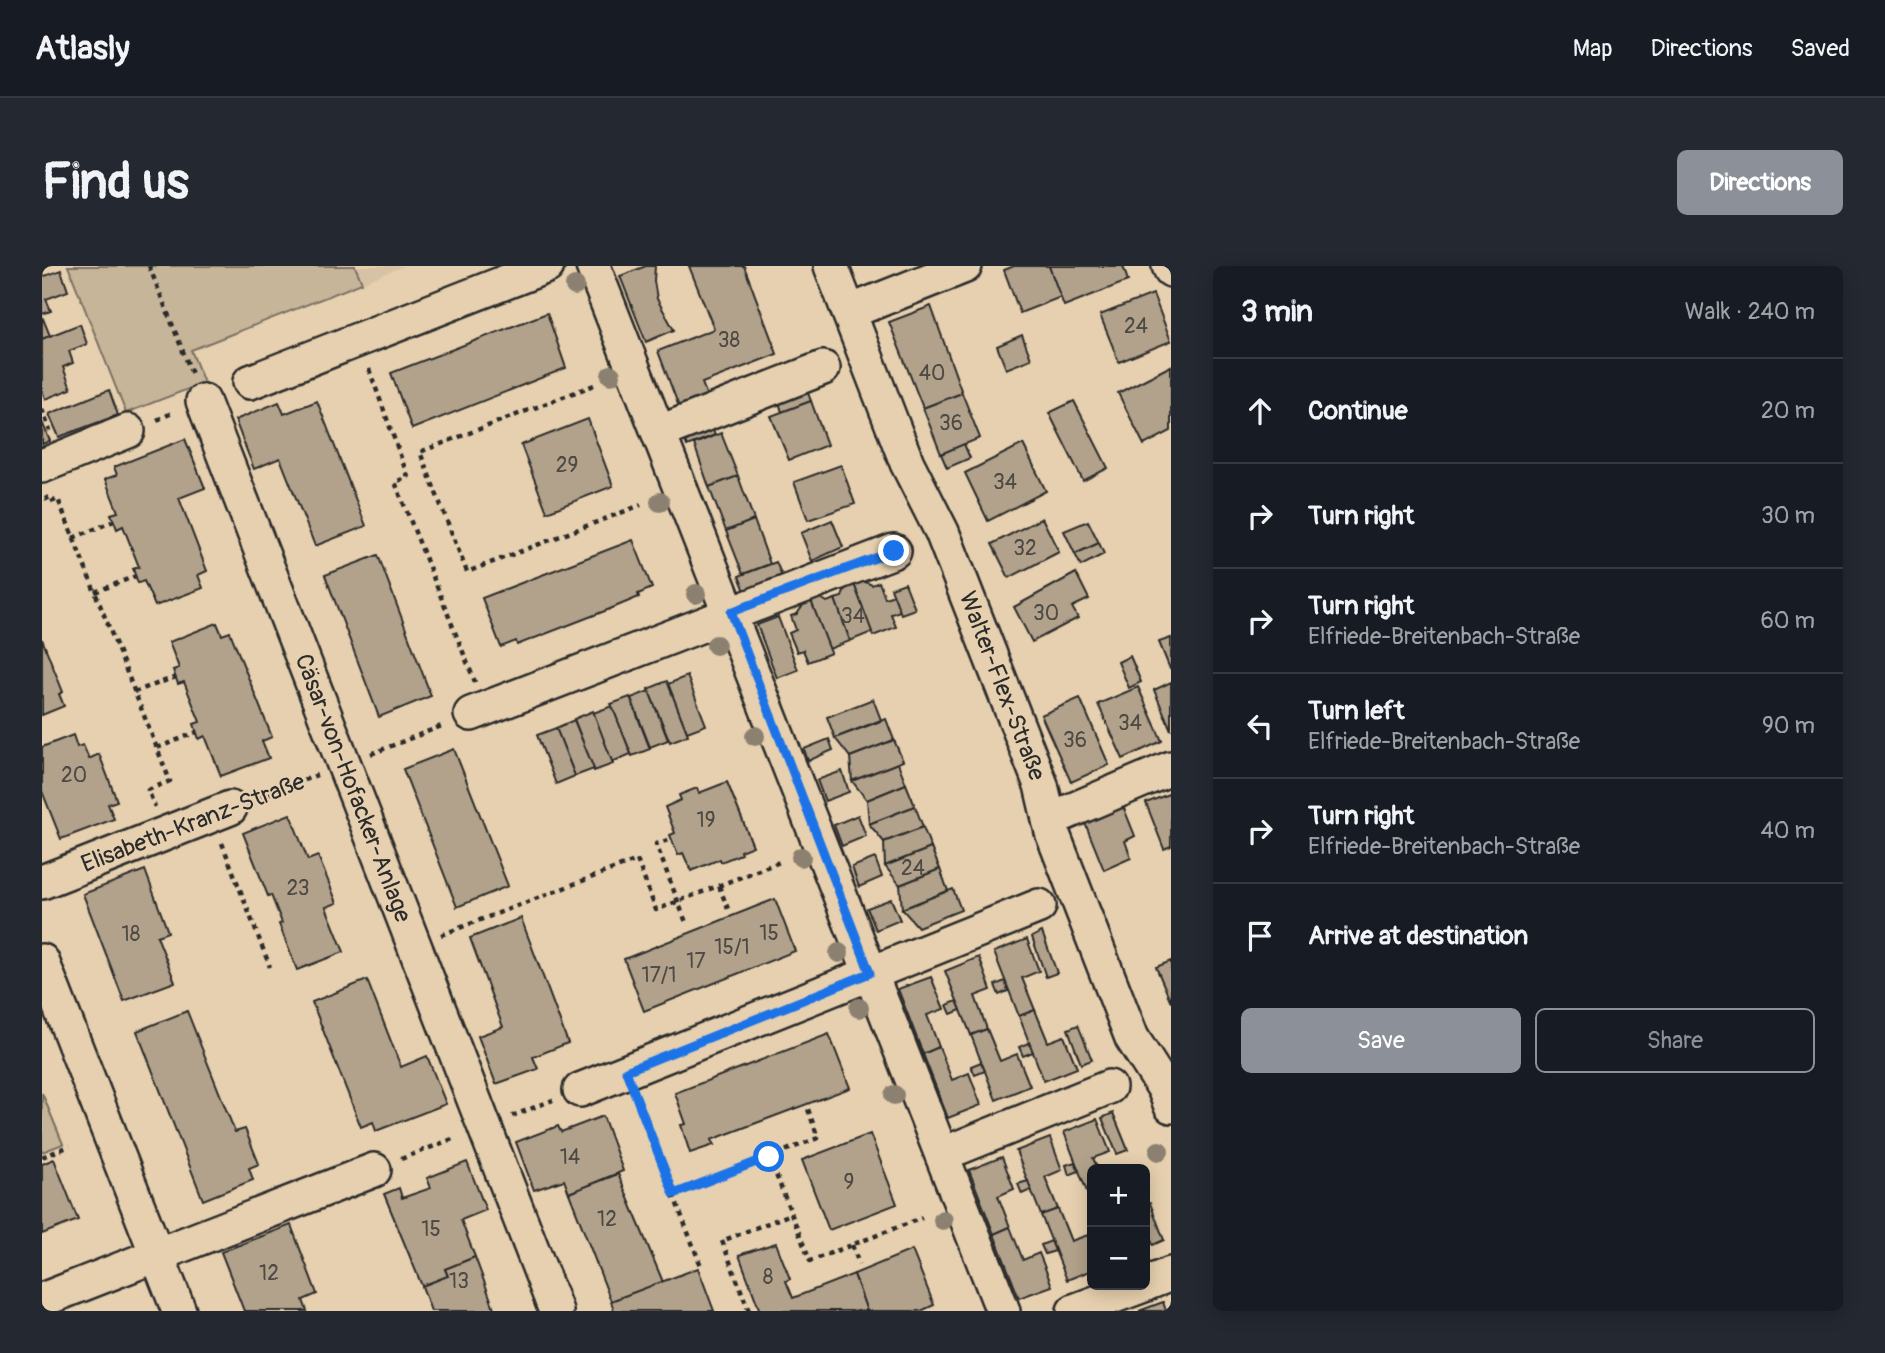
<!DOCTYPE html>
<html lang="en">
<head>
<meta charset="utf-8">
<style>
  :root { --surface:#171b24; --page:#242831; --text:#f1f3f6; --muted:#9ea1a6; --line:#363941; --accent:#8c9099 }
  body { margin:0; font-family:Pangolin,sans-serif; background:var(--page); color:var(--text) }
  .controls { position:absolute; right:21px; bottom:21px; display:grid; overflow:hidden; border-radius:10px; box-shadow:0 4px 18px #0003 }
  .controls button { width:63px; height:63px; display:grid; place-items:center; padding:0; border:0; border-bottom:2px solid var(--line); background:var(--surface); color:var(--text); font:35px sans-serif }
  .stop { position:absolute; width:21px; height:21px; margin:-16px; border:5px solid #1a73e8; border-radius:50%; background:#fff }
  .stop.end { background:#1a73e8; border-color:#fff; box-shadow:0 2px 7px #0008 }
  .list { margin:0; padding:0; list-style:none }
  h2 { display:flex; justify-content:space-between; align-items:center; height:91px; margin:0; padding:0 28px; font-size:30px }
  h2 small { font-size:23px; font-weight:400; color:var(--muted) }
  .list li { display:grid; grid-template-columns:46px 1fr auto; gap:21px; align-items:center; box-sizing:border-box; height:105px; padding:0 28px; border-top:2px solid var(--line) }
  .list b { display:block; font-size:26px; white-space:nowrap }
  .list p { margin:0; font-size:23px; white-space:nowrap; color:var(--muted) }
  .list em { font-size:23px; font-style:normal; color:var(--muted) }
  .actions { display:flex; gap:14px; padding:21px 28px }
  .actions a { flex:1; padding:16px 0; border:2px solid var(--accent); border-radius:10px; text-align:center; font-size:24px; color:var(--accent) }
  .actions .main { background:var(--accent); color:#fff }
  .icon { flex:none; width:38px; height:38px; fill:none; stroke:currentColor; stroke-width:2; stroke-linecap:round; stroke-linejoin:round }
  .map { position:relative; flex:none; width:1129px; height:1045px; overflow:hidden; border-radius:10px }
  header { display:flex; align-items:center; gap:42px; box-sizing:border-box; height:98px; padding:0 35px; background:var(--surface); border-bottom:2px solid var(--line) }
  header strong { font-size:33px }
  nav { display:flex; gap:38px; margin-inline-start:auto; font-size:24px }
  .intro { display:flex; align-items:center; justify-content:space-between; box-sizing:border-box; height:168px; padding:0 42px }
  h1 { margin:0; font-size:49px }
  .button { padding:18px 32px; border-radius:10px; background:var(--accent); color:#fff; font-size:24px; font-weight:700 }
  main { display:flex; gap:42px; padding:0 42px }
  aside { flex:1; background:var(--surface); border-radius:10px; box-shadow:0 4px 18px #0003 }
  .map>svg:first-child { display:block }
</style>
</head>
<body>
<header>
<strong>Atlasly</strong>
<nav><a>Map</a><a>Directions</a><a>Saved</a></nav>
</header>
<div class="intro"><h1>Find us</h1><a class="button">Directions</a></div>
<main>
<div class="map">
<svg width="1129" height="1045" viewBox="0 0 1129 1045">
  <rect width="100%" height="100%" fill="#e6d0af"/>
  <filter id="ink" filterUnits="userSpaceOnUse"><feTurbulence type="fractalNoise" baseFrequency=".0143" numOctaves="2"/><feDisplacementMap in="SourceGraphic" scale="14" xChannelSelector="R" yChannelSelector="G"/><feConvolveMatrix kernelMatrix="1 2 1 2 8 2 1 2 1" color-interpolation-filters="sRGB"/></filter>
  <g filter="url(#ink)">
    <polygon fill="#d6c2a4" points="313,0 362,0 320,17"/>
    <g fill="#c7b599" stroke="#797062" stroke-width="2">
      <polygon points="26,0 313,0 320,17 149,84 162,117 84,147"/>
      <polygon points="0,827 21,878 0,886"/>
    </g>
    <g fill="#b2a28b" stroke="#2b2b2b" stroke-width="2">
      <polygon points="604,0 613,0 612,15 615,33 632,64 604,76 578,10"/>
      <polygon points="647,0 702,0 735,88 660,117 665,130 637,141 616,85 672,63"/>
      <polygon points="972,0 1007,0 1019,31 978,47 962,4"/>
      <polygon points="1007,0 1081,0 1086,15 1022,40"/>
      <polygon points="19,4 26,25 4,33 9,45 0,48 0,11"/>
      <polygon points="1111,28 1129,75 1077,96 1058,49"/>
      <polygon points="889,40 920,127 881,142 847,56"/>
      <polygon points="505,47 524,102 370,163 349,107"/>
      <polygon points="0,50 8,70 0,73"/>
      <polygon points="38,58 45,78 27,85 31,97 21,101 29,123 3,133 0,124 0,73"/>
      <polygon points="980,69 989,93 964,103 955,80"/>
      <polygon points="1129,100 1129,165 1102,179 1076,127"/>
      <polygon points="764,122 769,135 740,146 736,133"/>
      <polygon points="67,124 76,149 17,171 7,148"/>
      <polygon points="920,127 938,172 899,188 881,142"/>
      <polygon points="275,135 324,260 273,280 238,192 212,203 193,154 237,136 242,148"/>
      <polygon points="769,135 785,179 747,194 729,150"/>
      <polygon points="1032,135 1066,202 1041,215 1007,147"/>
      <polygon points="546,153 571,220 505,246 479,179"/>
      <polygon points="0,156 8,175 0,178"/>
      <polygon points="668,157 673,169 645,180 640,168"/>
      <polygon points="679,167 696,210 667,221 652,178"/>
      <polygon points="143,173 163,222 137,232 165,305 156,309 161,322 113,340 102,315 96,317 91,303 97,301 81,260 75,263 72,255 69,248 76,246 63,213 75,209 72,201"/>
      <polygon points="922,178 928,192 905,202 899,188"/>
      <polygon points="981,178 1004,225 946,255 923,207"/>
      <polygon points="799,199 813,238 766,254 752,216"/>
      <polygon points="696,210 712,254 684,265 667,221"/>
      <polygon points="1000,252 1017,286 967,312 950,278"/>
      <polygon points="712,254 728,298 701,308 684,265"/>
      <polygon points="790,254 801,281 770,295 759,267"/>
      <polygon points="1046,255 1057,277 1033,288 1022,265"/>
      <polygon points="591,274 610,322 596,328 597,331 568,343 475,379 474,375 459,381 440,332"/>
      <polygon points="1057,277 1062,288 1039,300 1033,288"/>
      <polygon points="336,289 389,430 337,451 283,309"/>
      <polygon points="734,296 740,310 703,325 697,310"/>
      <polygon points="1034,307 1047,333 1030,341 1036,352 990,376 972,341"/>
      <polygon points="821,315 830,319 837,316 843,332 852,329 858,345 849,348 854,361 831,370 812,318"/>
      <polygon points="863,317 873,343 859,348 849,322"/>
      <polygon points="812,318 830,366 808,375 793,333 800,331 804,321"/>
      <polygon points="777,331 785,336 793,333 808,375 787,383 769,335"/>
      <polygon points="769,335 789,387 766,396 761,384 755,386 747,367 754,364 749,350 755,348 760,341 758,338"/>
      <polygon points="736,351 756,404 735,412 715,359"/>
      <polygon points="175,357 180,369 188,366 230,471 220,475 227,492 179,510 163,470 157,473 152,458 158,456 142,416 136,418 131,404 137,402 127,376"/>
      <polygon points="1129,372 1129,403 1128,403 1117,376"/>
      <polygon points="0,373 21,426 17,428 22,440 0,449"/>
      <polygon points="1088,390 1099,416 1087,422 1076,396"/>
      <polygon points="645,410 664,459 645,466 626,418"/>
      <polygon points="625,415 646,469 628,476 606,423"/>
      <polygon points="1129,416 1129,464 1112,424"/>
      <polygon points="1096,421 1120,475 1081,493 1056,438"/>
      <polygon points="607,425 626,474 608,481 589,432"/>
      <polygon points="588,431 608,483 590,490 569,438"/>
      <polygon points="1038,432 1067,499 1029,516 999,449"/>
      <polygon points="831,433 839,454 793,472 785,451"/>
      <polygon points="570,440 589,488 570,496 551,447"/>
      <polygon points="551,445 571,498 552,505 532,453"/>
      <polygon points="844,453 852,474 808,491 793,472"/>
      <polygon points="532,454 552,503 533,510 514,462"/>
      <polygon points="514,462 533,510 514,518 495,469"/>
      <polygon points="31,469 35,481 41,479 47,493 57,488 75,535 66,538 72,553 19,573 0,525 0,481"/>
      <polygon points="787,473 791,484 766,495 762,483"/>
      <polygon points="852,474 861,495 810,515 808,491"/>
      <polygon points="412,483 466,620 415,641 361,503"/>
      <polygon points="856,497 864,518 825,534 810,515"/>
      <polygon points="800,505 807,526 783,535 775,514"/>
      <polygon points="685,516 711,580 698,585 699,588 679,596 678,593 649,605 641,587 636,589 628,569 633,567 623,541 639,534 637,529 655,522 657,527"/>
      <polygon points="864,518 873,540 827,558 825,534"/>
      <polygon points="1129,527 1129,580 1122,583 1104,537"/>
      <polygon points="873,540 881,561 842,576 827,558"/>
      <polygon points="1081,540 1093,570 1083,575 1089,592 1062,604 1043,557"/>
      <polygon points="248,548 266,594 276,590 295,637 284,641 302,686 255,704 237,658 240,657 229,629 226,630 201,567"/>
      <polygon points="816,549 824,570 800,580 792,559"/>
      <polygon points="881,561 889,582 843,600 842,576"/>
      <polygon points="889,582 898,603 858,619 843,600"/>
      <polygon points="833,592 840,611 817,621 810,601"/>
      <polygon points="898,603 906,625 860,643 858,619"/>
      <polygon points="103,604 126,666 115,670 133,716 82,735 41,628"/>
      <polygon points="911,623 919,644 876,661 860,643"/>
      <polygon points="733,633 753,685 602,745 582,693"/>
      <polygon points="849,633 858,654 834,664 825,642"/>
      <polygon points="479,652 526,777 491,791 496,803 454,818 436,770 461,761 428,672"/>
      <polygon points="1000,666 1015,707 1004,711 990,671"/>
      <polygon points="985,673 997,705 980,712 993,744 977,750 952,686"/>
      <polygon points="937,691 949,724 933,730 945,763 929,769 903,705"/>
      <polygon points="1129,695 1129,736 1114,701"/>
      <polygon points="889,711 902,743 885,749 897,781 881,788 856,723"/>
      <polygon points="325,714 359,801 385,790 404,838 334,865 331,856 319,861 270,736"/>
      <polygon points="963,715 966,725 957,729 953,719"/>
      <polygon points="915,735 919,744 909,748 905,739"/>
      <polygon points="993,744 1006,776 1022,770 1035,802 1002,815 977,750"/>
      <polygon points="145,745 193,866 203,863 217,898 207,902 211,914 161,934 95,765"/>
      <polygon points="1036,759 1050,794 1039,798 1026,763"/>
      <polygon points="945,763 958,795 975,788 988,820 954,834 929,769"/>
      <polygon points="787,768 808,822 669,874 672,879 648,887 639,859 644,858 633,827"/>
      <polygon points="987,777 991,786 981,790 977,781"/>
      <polygon points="897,781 910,814 927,807 939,839 906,852 881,788"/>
      <polygon points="939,796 943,805 933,809 929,800"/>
      <polygon points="1071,847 1086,884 1075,888 1060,852"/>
      <polygon points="561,850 581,905 527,927 522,914 492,924 474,876 516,860 519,866"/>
      <polygon points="1055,853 1068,886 1051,892 1056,903 1050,903 1050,929 1047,931 1022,866"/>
      <polygon points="828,868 855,938 787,964 760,894"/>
      <polygon points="1008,872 1020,904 1003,911 1016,943 999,949 974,885"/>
      <polygon points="960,891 972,923 956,930 968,961 952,968 927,904"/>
      <polygon points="12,893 36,954 0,968 0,898"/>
      <polygon points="425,896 444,944 419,954 433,991 403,1003 406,1010 380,1020 342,928 357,922 360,932 389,922 385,912"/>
      <polygon points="1033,896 1037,905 1027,909 1024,899"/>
      <polygon points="576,908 621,1016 569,1035 527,927"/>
      <polygon points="986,915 989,924 980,928 976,918"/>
      <polygon points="1108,937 1122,974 1111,979 1103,959 1103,939"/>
      <polygon points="1016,943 1029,975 1046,969 1050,980 1050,1004 1025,1014 999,949"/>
      <polygon points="249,959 275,1028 261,1034 265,1045 202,1045 179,986"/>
      <polygon points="968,961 981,994 997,987 1010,1020 977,1032 952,968"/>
      <polygon points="1009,975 1013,985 1003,988 999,979"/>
      <polygon points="734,977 748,1013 744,1015 751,1032 812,1008 825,1045 718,1045 697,989"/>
      <polygon points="870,984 892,1039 879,1045 825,1045 812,1008"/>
      <polygon points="433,991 453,1045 389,1045 380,1020 406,1010 403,1003"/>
      <polygon points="656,1002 672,1045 572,1045 569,1035"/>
      <polygon points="1121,1036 1124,1045 1097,1045"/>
    </g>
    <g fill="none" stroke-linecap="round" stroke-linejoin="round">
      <defs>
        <g id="minor">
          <polyline points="551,0 961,1045"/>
          <polyline points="789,0 865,197 900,266 999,519 1010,566 1090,772 1122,822 1129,840"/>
          <polyline points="1127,0 1129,4"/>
          <polyline points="807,46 923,0"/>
          <polyline points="208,116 505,0"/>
          <polyline points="161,135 514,1045"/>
          <polyline points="618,166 781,102"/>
          <polyline points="0,200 86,165"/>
          <polyline points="429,448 852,285"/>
          <polyline points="1007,554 1129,502"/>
          <polyline points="0,616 188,542"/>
          <polyline points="0,695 137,1045"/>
          <polyline points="538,824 997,640"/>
          <polyline points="901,888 1067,821"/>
          <polyline points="1103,1018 1129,1008"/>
          <polyline points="0,1034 332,904"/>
          <polyline points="1032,1045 1102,1019"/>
        </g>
      </defs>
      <use href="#minor" stroke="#2b2b2b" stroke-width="38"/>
      <g stroke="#2b2b2b" stroke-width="4.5" stroke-dasharray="5 5" stroke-linecap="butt">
        <polyline points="107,0 150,108"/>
        <polyline points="327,103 366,211 353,216 433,416"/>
        <polyline points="552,119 378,186 425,306 599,239"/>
        <polyline points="0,143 8,165"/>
        <polyline points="115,154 132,146"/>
        <polyline points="4,230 7,237 16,233 128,515 106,524 113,541"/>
        <polyline points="31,272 72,255"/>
        <polyline points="53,326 94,310"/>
        <polyline points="92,426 134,411"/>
        <polyline points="115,482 155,466"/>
        <polyline points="329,488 402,459"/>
        <polyline points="215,532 275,509"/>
        <polyline points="626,574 614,578 645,659"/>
        <polyline points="180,577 228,701"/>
        <polyline points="677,620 686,643"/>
        <polyline points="399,669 595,594 614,644 740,595"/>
        <polyline points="595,835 659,1000"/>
        <polyline points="470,850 511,834"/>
        <polyline points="0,891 28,880"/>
        <polyline points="727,891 768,995 880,952"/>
        <polyline points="359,893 413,872"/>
        <polyline points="632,928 776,872 766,843"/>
        <polyline points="810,979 817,998"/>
        <polyline points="707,1045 680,975 749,948"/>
      </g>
      <use href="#minor" stroke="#e6d0af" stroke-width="33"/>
    </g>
    <g fill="#8c8170">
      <circle cx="533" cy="20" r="10"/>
      <circle cx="569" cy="109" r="10"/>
      <circle cx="618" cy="236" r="10"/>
      <circle cx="654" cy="328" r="10"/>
      <circle cx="674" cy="379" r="10"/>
      <circle cx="713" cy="470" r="10"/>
      <circle cx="759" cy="591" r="10"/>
      <circle cx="797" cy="687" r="10"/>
      <circle cx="817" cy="742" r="10"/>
      <circle cx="852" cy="829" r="10"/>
      <circle cx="1117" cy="885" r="10"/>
      <circle cx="901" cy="954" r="10"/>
    </g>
  </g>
  <g fill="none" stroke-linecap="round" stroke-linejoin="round" filter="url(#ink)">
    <polyline stroke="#1a73e8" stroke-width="9" points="727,891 632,928 584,805 828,707 689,346 852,285"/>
  </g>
  <g text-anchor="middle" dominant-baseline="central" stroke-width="5" stroke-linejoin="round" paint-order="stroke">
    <g font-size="21" fill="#4d4943">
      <text x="1094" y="60">24</text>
      <text x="687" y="74">38</text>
      <text x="890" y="107">40</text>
      <text x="909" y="157">36</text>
      <text x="525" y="199">29</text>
      <text x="963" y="216">34</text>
      <text x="983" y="282">32</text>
      <text x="1004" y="347">30</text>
      <text x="811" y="350">34</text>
      <text x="1088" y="457">34</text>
      <text x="1033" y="474">36</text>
      <text x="32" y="509">20</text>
      <text x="664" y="554">19</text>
      <text x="871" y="602">24</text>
      <text x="256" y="622">23</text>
      <text x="727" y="667">15</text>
      <text x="89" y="668">18</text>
      <text x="690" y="681">15/1</text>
      <text x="654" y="695">17</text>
      <text x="617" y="709">17/1</text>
      <text x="528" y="891">14</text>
      <text x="807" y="916">9</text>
      <text x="565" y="953">12</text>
      <text x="389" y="963">15</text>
      <text x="227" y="1007">12</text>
      <text x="726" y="1011">8</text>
      <text x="417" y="1015">13</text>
    </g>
    <g font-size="24" fill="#2b2b2b" stroke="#e6d0af">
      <text transform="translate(960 420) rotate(69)">Walter-Flex-Straße</text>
      <text transform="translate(311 522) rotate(69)">Cäsar-von-Hofacker-Anlage</text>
      <text transform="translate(151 557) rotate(-21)">Elisabeth-Kranz-Straße</text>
    </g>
  </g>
</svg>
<div class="controls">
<button>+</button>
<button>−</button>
</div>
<div class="stop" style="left:727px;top:891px"></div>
<div class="stop end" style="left:852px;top:285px"></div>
</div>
<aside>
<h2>3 min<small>Walk · 240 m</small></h2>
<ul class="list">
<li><svg class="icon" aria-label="ahead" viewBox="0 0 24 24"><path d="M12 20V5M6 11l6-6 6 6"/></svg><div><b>Continue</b></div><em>20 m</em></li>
<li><svg class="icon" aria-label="right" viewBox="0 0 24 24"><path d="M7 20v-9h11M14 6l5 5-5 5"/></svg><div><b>Turn right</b></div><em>30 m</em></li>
<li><svg class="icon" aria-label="right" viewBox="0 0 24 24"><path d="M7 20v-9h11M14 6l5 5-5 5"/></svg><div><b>Turn right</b><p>Elfriede-Breitenbach-Straße</p></div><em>60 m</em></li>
<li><svg class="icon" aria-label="left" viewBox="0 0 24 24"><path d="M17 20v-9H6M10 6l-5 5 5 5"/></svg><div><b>Turn left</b><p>Elfriede-Breitenbach-Straße</p></div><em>90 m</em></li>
<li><svg class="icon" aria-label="right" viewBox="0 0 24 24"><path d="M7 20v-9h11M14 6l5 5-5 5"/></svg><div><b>Turn right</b><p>Elfriede-Breitenbach-Straße</p></div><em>40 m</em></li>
<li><svg class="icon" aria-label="arrive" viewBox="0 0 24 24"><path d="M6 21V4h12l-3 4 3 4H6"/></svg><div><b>Arrive at destination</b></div></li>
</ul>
<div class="actions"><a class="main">Save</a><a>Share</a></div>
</aside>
</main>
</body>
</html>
